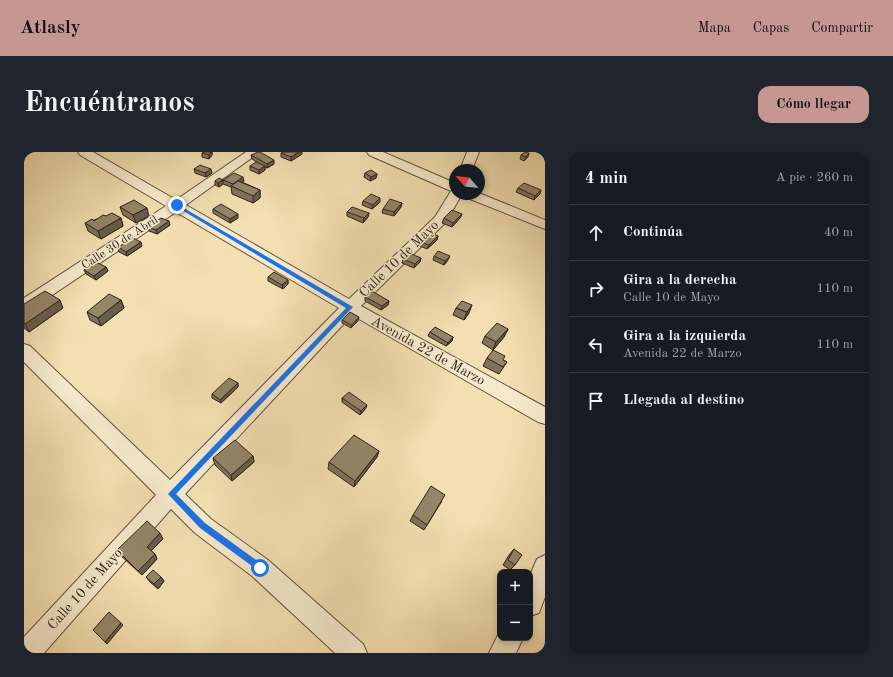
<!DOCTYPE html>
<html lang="es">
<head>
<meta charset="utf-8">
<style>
  :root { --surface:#171b24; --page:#20242c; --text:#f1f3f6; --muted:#9ea1a6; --line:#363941; --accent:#c59692 }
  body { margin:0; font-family:"Old Standard TT",serif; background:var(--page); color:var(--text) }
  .controls { position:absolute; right:12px; bottom:12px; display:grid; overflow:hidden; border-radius:8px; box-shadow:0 2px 6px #0003 }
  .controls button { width:36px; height:36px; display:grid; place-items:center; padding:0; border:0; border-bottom:1px solid var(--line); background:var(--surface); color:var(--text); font:20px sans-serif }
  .compass { position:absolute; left:425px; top:12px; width:36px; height:36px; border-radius:50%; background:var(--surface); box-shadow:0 2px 6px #0003; rotate:298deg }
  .stop { position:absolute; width:12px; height:12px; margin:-9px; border:3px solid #1a73e8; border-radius:50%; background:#fff }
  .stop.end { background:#1a73e8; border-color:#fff; box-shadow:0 1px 4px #0008 }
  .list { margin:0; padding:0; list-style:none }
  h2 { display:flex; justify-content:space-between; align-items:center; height:52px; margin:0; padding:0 16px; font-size:17px }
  h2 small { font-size:13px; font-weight:400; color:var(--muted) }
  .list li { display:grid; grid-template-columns:26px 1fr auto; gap:12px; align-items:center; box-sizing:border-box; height:56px; padding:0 16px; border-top:1px solid var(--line) }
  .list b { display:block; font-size:15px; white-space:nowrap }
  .list p { margin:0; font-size:13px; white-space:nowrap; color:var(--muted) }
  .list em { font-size:13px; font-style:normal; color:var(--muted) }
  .icon { flex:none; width:22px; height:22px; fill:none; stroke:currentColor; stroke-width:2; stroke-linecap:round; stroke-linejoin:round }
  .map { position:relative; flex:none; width:521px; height:501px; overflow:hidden; border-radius:12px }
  header { display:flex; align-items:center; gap:24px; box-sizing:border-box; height:56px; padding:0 20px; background:var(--accent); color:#111 }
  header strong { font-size:19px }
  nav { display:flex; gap:22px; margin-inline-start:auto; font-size:14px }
  .intro { display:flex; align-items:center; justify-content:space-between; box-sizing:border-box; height:96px; padding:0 24px }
  h1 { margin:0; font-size:28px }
  .button { padding:10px 18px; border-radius:12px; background:var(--accent); color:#111; font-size:14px; font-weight:700 }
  main { display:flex; gap:24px; padding:0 24px }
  aside { flex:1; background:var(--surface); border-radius:12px; box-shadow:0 2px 6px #0003 }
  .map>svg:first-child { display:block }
</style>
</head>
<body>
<header>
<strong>Atlasly</strong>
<nav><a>Mapa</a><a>Capas</a><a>Compartir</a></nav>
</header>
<div class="intro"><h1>Encuéntranos</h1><a class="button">Cómo llegar</a></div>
<main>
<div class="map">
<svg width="521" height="501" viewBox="0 0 521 501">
  <rect width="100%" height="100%" fill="#f3dfb1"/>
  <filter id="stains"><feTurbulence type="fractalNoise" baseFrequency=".005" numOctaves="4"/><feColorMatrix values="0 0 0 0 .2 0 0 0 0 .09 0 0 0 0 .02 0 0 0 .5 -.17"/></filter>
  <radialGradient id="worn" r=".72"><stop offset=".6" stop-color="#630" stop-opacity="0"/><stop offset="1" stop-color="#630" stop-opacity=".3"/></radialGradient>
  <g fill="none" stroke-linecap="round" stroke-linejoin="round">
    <defs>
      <g id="minor">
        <polygon points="54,0 69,0 152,48 222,0 236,0 162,53 325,147 411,65 427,39 345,3 343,0 359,0 431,31 431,42 438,42 422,70 337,154 521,255 521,272 514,270 328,163 161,342 187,367 244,408 339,492 343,501 311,501 228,424 171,381 147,357 20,501 0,501 0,485 132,343 0,210 0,192 6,194 146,328 315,156 152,60 6,158 0,160 0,146 142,54 56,3"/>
        <polygon points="443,0 455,0 448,18 436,18"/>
        <polygon points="455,41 521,68 521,77 441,45 439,42"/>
        <polygon points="521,403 521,445 515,461 506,464 506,423 513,407"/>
        <polygon points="476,479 476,486 499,486 492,501 465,501"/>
      </g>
    </defs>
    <use href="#minor" stroke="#615241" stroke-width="2"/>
    <use href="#minor" fill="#f7eacc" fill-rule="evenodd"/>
  </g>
  <g fill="#80725a" stroke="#30231c">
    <polygon points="179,0 188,0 188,3 185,7 178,5 178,1"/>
    <polygon points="257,1 278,2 267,9 257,5"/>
    <polygon points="227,3 250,12 243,16 241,15 241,18 235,22 226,18 226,14 234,11 228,7"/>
    <polygon points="497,3 504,5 500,9 496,7"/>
    <polygon points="170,17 188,21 182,25 171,21"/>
    <polygon points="341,21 353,22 352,26 346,29 340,25"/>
    <polygon points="199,28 220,29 218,30 236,38 236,46 229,51 208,42 207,35 199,32 195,35 191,33 191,29"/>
    <polygon points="494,36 516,42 510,48 492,40"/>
    <polygon points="339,49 356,50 348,57 338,53"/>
    <polygon points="378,51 377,55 370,64 358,61 359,57"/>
    <polygon points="96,55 125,64 112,71 99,63"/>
    <polygon points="189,57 214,66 206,71 189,61"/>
    <polygon points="323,60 345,61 344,65 339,71 323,64"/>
    <polygon points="438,62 436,66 428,75 418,71 420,66"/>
    <polygon points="82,64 97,66 99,74 77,87 64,79 61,71"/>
    <polygon points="146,73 133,82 125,79 124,75"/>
    <polygon points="414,84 413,88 403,97 396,94 397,90"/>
    <polygon points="118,94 103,104 95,100 94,95"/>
    <polygon points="410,104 424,108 420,113 409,108"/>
    <polygon points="397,106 396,110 390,116 378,111 379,107"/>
    <polygon points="82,115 84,119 72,128 62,122 60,118"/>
    <polygon points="244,125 264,128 264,132 259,137 244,129"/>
    <polygon points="341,145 365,149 364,153 357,158 341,149"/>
    <polygon points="97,148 100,156 77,174 66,168 63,160"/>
    <polygon points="0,152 39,156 5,180 0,176"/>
    <polygon points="432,156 445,161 440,168 429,163"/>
    <polygon points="318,168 334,169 327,176 318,171"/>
    <polygon points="484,177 480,185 469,198 458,191 461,184"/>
    <polygon points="406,180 429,185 428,189 422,194 404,184"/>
    <polygon points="463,206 479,208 483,210 475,222 459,214"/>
    <polygon points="214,231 214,235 197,251 188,246 188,242"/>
    <polygon points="318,246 342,256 336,263 318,250"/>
    <polygon points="355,299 353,305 330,335 304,317 305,310"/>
    <polygon points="229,304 230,310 208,329 191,313 189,306"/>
    <polygon points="418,349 400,378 386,369 389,363"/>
    <polygon points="139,387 127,399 131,402 133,407 118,423 96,403 93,398"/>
    <polygon points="490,397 491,413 486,418 479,413 485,403"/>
    <polygon points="122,425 137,425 140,429 134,437 126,430"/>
  </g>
  <g fill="#685d4a" stroke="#30231c">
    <polygon points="187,0 188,0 188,3 185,7 185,3"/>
    <polygon points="275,0 278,0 278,2 267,9 267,5"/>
    <polygon points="505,1 504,5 500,9 502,5"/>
    <polygon points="250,8 250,12 243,16 243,12"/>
    <polygon points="241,14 241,18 235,22 235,18"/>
    <polygon points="187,17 188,21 182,25 181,21"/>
    <polygon points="353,22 352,26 346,29 347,25"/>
    <polygon points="219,25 220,29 210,36 209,32"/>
    <polygon points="199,28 199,32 195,35 194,31"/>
    <polygon points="236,38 236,46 229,51 229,44"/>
    <polygon points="517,38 516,42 510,48 511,44"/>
    <polygon points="356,46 356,50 348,57 349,53"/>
    <polygon points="378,51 377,55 370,64 370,60"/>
    <polygon points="123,56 125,64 112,71 109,63"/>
    <polygon points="345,61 344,65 339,71 340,66"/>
    <polygon points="214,62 214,66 206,71 206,67"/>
    <polygon points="438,62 436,66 428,75 429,71"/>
    <polygon points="97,66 99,74 77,87 74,79"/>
    <polygon points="145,69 146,73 133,82 132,78"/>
    <polygon points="414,84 413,88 403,97 405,93"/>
    <polygon points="117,90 118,94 103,104 102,100"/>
    <polygon points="426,104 424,108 420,113 421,109"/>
    <polygon points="397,106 396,110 390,116 391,112"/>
    <polygon points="82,115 84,119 72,128 70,124"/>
    <polygon points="264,128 264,132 259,137 258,133"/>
    <polygon points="36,148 39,156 5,180 1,172"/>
    <polygon points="97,148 100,156 77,174 74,166"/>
    <polygon points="365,149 364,153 357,158 358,154"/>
    <polygon points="448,153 445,161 440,168 443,160"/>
    <polygon points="335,165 334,169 327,176 328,173"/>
    <polygon points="484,177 480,185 469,198 472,190"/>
    <polygon points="429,185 428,189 422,194 424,191"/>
    <polygon points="214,231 214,235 197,251 196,248"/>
    <polygon points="343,253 342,256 336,263 337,259"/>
    <polygon points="355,299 353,305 330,335 331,329"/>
    <polygon points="229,304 230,310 208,329 207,323"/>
    <polygon points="136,381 139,387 126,400 123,395"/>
    <polygon points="131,402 133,407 118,423 114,419"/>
    <polygon points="137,425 140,429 134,437 130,432"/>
    <polygon points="97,471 99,473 83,492 81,490"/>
  </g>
  <g fill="#958569" stroke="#30231c">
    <polygon points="179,0 187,0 185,3 178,1"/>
    <polygon points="234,0 236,0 250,8 243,12 227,3"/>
    <polygon points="259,0 275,0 267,5 257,1"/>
    <polygon points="501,0 505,1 502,5 497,3"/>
    <polygon points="232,10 241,14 235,18 226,14"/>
    <polygon points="176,13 187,17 181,21 170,17"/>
    <polygon points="347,18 353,22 347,25 341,21"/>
    <polygon points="210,21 219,25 209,32 199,28"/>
    <polygon points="195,26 199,28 194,31 191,29"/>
    <polygon points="214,29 236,38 229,44 207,34"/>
    <polygon points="500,31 517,38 511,44 494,36"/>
    <polygon points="347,42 356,46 349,53 339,49"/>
    <polygon points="366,47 378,51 370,60 359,57"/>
    <polygon points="110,48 123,56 109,63 96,55"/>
    <polygon points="197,52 214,62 206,67 189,57"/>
    <polygon points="328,55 345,61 340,66 323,60"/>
    <polygon points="428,58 438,62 429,71 420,66"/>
    <polygon points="88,61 97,66 74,79 61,71 68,67 70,69 79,63 82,64"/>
    <polygon points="137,66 145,69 132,78 124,75"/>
    <polygon points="406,80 414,84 405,93 397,90"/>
    <polygon points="109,86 117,90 102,100 94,95"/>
    <polygon points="414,99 426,104 421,109 410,104"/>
    <polygon points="385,101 397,106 391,112 379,107"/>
    <polygon points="72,110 82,115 70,124 60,118"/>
    <polygon points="250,120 264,128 258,133 244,125"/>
    <polygon points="21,139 36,148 1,172 0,171 0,152"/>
    <polygon points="348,139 365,149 358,154 341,145"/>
    <polygon points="85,142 97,148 74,166 63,160"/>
    <polygon points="438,149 448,153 443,160 432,156"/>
    <polygon points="326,160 335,165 328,173 318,168"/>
    <polygon points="473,171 484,177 472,190 461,184"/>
    <polygon points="411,175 429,185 424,191 406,180"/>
    <polygon points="469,198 481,204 479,208 483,210 479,215 463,206"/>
    <polygon points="205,226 214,231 196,248 188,242"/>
    <polygon points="325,240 343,253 337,259 318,246"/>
    <polygon points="330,283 355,299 331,329 305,310"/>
    <polygon points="211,288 229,304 207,323 189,306"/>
    <polygon points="407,334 421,343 403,373 389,363"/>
    <polygon points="123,369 136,381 123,395 131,402 114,419 93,398"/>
    <polygon points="490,397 498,403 491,413 484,408"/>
    <polygon points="129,418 137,425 130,432 122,425"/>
    <polygon points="85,460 97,471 81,490 69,478"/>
  </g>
  <polygon fill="#1a73e8" points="153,52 329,155 152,342 181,371 239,413 240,416 236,420 176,376 144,342 322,156 151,54"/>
  <g text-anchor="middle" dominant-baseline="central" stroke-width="3" stroke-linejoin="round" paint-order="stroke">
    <g font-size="12" fill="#30231c" stroke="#f7eacc">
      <text transform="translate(96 91) rotate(-33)">Calle 30 de Abril</text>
    </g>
    <g font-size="14" fill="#30231c" stroke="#f7eacc">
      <text transform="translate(375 107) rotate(-44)">Calle 10 de Mayo</text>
      <text transform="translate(404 199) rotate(29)">Avenida 22 de Marzo</text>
      <text transform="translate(61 437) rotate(-48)">Calle 10 de Mayo</text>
    </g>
  </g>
  <rect width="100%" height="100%" filter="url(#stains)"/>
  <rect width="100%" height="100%" fill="url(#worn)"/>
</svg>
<div class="controls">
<button>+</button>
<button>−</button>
</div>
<svg class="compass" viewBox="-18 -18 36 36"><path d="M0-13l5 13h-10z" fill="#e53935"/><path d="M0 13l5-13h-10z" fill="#9ea1a6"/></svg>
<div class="stop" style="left:236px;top:416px"></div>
<div class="stop end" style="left:153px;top:53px"></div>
</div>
<aside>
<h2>4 min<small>A pie · 260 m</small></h2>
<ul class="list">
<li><svg class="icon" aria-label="ahead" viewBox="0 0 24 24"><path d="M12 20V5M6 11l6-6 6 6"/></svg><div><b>Continúa</b></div><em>40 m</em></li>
<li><svg class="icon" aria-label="right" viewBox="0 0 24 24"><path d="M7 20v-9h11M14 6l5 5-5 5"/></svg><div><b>Gira a la derecha</b><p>Calle 10 de Mayo</p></div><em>110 m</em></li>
<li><svg class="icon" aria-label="left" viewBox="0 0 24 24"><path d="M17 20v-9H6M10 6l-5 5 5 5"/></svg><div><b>Gira a la izquierda</b><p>Avenida 22 de Marzo</p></div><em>110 m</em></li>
<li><svg class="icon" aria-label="arrive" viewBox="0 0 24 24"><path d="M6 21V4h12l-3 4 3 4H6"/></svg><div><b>Llegada al destino</b></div></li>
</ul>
</aside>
</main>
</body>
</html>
